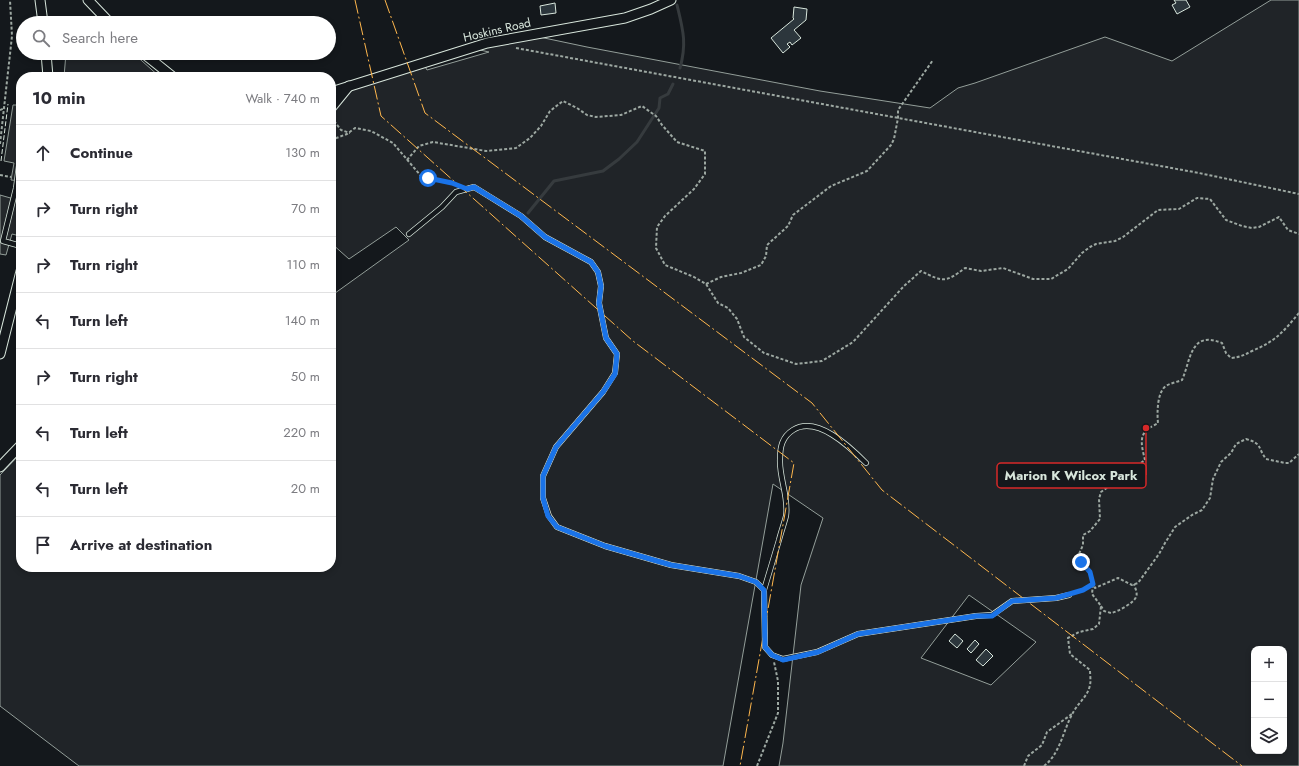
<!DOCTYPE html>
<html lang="en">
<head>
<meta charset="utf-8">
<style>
  :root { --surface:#fff; --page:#f2f2f3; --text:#2b2b33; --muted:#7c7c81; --line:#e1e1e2 }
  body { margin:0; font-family:Jost,sans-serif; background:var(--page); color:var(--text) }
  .controls { position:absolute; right:12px; bottom:12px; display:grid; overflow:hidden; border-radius:8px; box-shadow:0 2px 6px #0003 }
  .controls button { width:36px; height:36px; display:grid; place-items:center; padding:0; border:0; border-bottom:1px solid var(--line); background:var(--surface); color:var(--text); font:20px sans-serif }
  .stop { position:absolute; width:12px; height:12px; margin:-9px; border:3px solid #1a73e8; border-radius:50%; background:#fff }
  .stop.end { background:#1a73e8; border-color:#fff; box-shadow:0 1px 4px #0008 }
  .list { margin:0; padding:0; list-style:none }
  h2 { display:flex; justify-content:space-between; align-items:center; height:52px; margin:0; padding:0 16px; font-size:17px }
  h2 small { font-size:13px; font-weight:400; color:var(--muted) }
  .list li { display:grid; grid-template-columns:26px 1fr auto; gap:12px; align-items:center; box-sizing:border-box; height:56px; padding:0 16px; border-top:1px solid var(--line) }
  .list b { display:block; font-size:15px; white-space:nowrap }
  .list em { font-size:13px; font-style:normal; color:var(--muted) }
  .icon { flex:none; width:22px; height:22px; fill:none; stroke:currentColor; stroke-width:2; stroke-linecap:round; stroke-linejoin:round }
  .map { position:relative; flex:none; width:1299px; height:766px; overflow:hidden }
  .search { position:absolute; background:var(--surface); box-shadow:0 2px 6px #0003; left:16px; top:16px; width:320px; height:44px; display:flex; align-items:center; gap:10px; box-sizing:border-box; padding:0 14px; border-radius:22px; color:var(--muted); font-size:15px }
  .panel { position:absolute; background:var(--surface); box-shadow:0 2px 6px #0003; left:16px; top:72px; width:320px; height:500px; border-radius:16px }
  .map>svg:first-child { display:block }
</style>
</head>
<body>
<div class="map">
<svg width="1299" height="766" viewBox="0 0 1299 766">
  <rect width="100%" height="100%" fill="#14181c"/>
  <g fill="#202428" stroke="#939e99" fill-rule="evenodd">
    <path d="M1271,0H1299V766H779L783,743L801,585L823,518L773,484L723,766H79L0,706V475L21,453V567H331V296L409,240L396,227L349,259L331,243V108L349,86L423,63L427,70L489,52L471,48L530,35L587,47L820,91L930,108L958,88L975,83L1105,37L1172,61ZM969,595L1036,642L991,685L921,658ZM1254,649H1284V751H1254Z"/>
    <polygon points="66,53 133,53 160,77 64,77"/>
  </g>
  <g fill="#24282b" stroke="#939e99">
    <polygon points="13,105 21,105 21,181 11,180 14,163 4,161"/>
    <polygon points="0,195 21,201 21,232 20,236 12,234 6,255 0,254"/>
  </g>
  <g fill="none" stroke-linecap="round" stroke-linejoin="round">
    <g stroke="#363b3e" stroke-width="3">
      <path d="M677,5C683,30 687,43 680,68"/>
      <polyline points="528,213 554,181 603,171 619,159 637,142 659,108 660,98 668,94 673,84"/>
    </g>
  </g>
  <g fill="#2c363c" stroke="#d8e6dc">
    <polygon points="1174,0 1186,0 1190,7 1177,14 1172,5 1176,3"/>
    <polygon points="555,3 556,13 541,15 540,6"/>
    <polygon points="794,7 807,9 806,20 794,30 801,38 792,45 790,42 787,44 790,47 783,53 771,38 794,19 793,18"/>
    <polygon points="955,634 963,641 957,648 949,641"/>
    <polygon points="975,640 979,644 971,653 967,649"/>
    <polygon points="986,649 993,656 983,666 976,660"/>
  </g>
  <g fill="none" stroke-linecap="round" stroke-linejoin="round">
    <defs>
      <g id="service">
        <polyline points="21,151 16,188 3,241 21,246"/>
        <polyline points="409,234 442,207 456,192 474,187 521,216 545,237 591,262 598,272 601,286 599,303 606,338 617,354 615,373 603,392 556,447 543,476 543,498 549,516 557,527 605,546 671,565 739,576 756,582 764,590 765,647 772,655 783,659 817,652 858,634 976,616 992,615 1012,601 1056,598 1069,595"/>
        <path d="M764,590C769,573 774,557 779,540C781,532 784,524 786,516C789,497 779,478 780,459C780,447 782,437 793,430C817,415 850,447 866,463"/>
      </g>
      <g id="minor">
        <polyline points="40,0 43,23"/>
        <polyline points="88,0 110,23"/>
        <polyline points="46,53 48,77"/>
        <polyline points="143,53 173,77"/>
        <polyline points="331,92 487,43 625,18 651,9 671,0"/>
        <polyline points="331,108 349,86"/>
        <polyline points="0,354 21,271"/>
        <polyline points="0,467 21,445"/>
      </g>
    </defs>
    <use href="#service" stroke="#d8e6dc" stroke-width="6"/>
    <use href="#minor" stroke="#d8e6dc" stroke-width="11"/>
    <g stroke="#9da8a2" stroke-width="2" stroke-dasharray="3 2" stroke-linecap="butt">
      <polyline points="516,48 1199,173 1299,194"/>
      <polyline points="0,110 5,108"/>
      <polyline points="331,117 341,130 350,133"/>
      <polyline points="331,140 347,134 355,128 371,131 393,143 421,176 457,184"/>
      <polyline points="0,144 12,36 10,0"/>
      <path d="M407,160L419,146L433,142L486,151L516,148L530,138L541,126L550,111L563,101L577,108L587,115L596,117L621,115L642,106L656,116L662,125L677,142L705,151V174L694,189L665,216L657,227L656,248L665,265L694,277L706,284L718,303L728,308L737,319L744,337L764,353L796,364L822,361L853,342L904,286L921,271C943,282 945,283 965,268L981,271L1003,268L1033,279H1051L1068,269L1082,253L1090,247L1096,244L1115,241L1123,237L1158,210L1179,209L1197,198L1210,199L1226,220L1242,226L1252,228L1259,227L1279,217L1288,230L1299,234"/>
      <polyline points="0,175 11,177"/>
      <polyline points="706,284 721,277 741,273 761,265 766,256 767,245 788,226 793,215 831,186 867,171 891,145 894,139 898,118 898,110 933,60"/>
      <path d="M1299,313C1283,332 1276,341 1252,351C1244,355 1241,357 1231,358L1226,353L1222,343C1190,330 1191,360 1182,380C1177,382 1171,383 1166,386C1157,392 1157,413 1158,423C1155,425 1150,427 1147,430C1138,437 1143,451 1145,460L1101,492L1099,499L1100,519L1090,531L1083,535V545L1079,554L1081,562L1090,573L1095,588L1118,578L1132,585L1138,583L1159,554L1165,543L1175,527L1192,515L1202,510L1210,498L1213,479L1221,462L1231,453L1236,444L1246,439C1263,444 1257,447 1266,459L1285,463H1289L1299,454"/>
      <path d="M1101,606L1104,611L1111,613C1117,612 1134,603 1136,597C1138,593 1135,588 1134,584"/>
      <polyline points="757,766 778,713 778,681 774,662"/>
      <polyline points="1024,766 1028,756 1042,745 1047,732 1072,714"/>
      <path d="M1044,766C1061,753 1063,729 1074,711C1079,702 1088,696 1090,685C1091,681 1090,675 1090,670L1070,654L1068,638L1079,632L1093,629L1099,624L1101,606L1092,594L1093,584L1076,593"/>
    </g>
    <use href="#service" stroke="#14181c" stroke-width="4.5"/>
    <use href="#minor" stroke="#14181c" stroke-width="9"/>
    <polyline stroke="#d8e6dc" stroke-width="1" stroke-dasharray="5 2" stroke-linecap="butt" points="1,161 8,104"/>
    <g stroke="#ffb74d" stroke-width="1" stroke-dasharray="14 3 2 3" stroke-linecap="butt">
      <polyline points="355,0 381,116 633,341 794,463 740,766"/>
      <polyline points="385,0 425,113 812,403 882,490 1242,766"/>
    </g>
  </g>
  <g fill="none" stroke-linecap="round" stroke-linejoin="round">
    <polyline stroke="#1a73e8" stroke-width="5" points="428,178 452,183 467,189 474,187 521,216 545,237 591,262 598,272 601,286 599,303 606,338 617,354 615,374 603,392 556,447 543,476 543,498 548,516 557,527 605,546 671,565 739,576 756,582 764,590 765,647 772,655 783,660 818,652 858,634 976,616 992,616 1012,601 1056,598 1083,590 1093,584 1090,572 1081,562"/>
  </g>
  <g text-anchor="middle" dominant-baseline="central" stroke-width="3" stroke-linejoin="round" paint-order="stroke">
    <g font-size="12" fill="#d8e6dc" stroke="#14181c">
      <text transform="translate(497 30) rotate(-13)">Hoskins Road</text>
    </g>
  </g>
  <path fill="none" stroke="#d62828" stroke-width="1.5" d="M1146 428L1146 475"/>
  <circle fill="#d62828" stroke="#14181c" stroke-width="1.5" cx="1146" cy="428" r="4"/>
  <rect fill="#14181c" stroke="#d62828" stroke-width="1.5" x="997" y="463" width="149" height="25" rx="4"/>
  <g font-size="13" text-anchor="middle" font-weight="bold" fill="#d8e6dc">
    <text x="1071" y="480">Marion K Wilcox Park</text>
  </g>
</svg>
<div class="controls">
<button>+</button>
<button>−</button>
<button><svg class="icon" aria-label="layers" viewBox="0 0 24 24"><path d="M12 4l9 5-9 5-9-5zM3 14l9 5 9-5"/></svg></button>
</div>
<div class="stop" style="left:428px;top:178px"></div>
<div class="stop end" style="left:1081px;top:562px"></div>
<div class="search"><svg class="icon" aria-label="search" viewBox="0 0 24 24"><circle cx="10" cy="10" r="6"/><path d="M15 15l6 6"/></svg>Search here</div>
<section class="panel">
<h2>10 min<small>Walk · 740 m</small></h2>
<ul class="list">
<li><svg class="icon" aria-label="ahead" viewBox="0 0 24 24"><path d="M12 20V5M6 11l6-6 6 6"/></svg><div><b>Continue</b></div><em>130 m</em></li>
<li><svg class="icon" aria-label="right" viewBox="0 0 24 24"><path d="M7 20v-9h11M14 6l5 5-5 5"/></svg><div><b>Turn right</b></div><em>70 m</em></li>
<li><svg class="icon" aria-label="right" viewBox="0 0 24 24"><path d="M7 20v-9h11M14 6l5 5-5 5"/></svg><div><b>Turn right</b></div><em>110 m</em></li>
<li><svg class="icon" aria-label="left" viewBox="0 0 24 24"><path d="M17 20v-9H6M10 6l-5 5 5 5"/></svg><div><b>Turn left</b></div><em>140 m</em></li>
<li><svg class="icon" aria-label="right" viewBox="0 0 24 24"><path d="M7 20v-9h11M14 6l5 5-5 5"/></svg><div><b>Turn right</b></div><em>50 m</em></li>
<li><svg class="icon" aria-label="left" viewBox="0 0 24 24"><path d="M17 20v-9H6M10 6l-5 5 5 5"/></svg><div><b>Turn left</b></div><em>220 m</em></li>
<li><svg class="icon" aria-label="left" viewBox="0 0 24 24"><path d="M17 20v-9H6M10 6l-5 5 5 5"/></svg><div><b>Turn left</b></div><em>20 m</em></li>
<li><svg class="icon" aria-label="arrive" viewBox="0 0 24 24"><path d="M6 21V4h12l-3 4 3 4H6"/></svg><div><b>Arrive at destination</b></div></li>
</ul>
</section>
</div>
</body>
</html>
